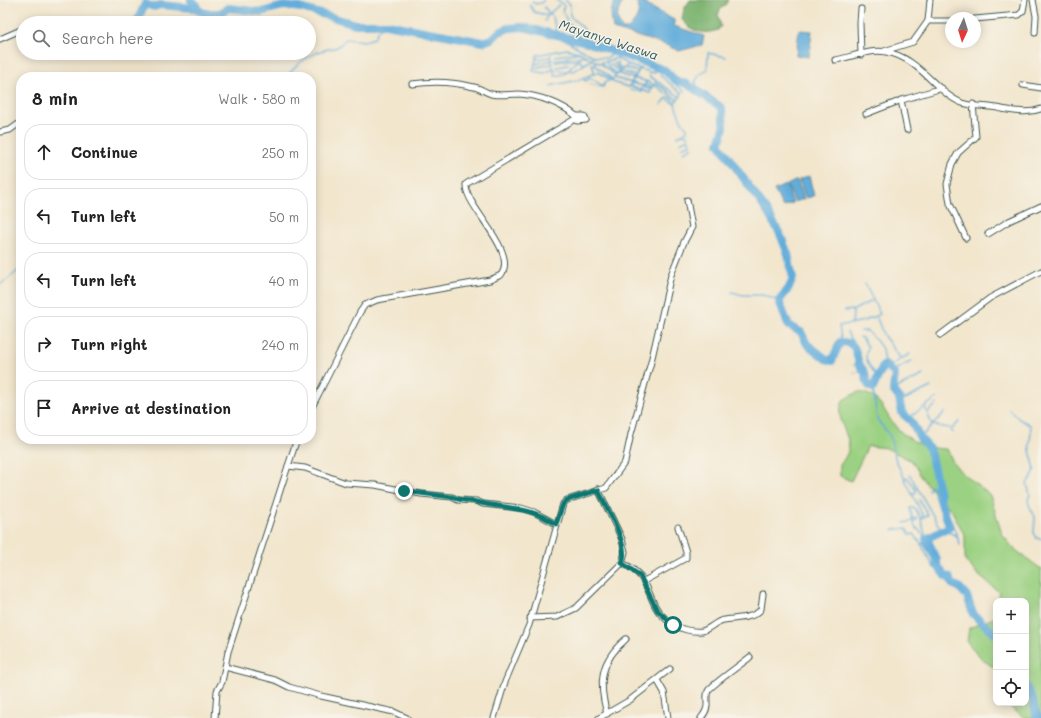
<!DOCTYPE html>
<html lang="en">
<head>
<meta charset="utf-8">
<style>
  :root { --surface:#fff; --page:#f6f6f6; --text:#222; --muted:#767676; --line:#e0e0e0 }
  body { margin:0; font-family:Mali,sans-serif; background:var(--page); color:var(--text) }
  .controls { position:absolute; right:12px; bottom:12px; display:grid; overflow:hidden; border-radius:8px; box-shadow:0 2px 10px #0003 }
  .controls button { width:36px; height:36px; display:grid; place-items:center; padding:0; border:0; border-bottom:1px solid var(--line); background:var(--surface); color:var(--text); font:20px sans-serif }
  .compass { position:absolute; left:945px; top:12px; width:36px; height:36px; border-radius:50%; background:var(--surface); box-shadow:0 2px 10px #0003; rotate:184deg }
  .stop { position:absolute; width:12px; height:12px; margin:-9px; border:3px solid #0f766e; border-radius:50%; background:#fff }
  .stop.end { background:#0f766e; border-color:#fff; box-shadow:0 1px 4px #0008 }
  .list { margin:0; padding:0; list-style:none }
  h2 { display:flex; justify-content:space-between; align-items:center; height:52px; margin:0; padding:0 16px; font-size:17px }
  h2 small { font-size:13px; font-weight:400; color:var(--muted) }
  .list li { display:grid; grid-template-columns:26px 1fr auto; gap:12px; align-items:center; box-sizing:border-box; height:56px; margin:0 8px 8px; padding:0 8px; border:1px solid var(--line); border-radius:16px }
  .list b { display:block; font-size:15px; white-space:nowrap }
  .list em { font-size:13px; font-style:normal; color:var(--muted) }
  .icon { flex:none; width:22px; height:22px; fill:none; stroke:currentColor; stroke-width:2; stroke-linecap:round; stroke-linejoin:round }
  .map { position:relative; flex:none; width:1041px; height:718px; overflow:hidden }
  .search { position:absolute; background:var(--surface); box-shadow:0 2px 10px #0003; left:16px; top:16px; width:300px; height:44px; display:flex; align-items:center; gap:10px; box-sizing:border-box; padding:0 14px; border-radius:22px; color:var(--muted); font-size:15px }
  .panel { position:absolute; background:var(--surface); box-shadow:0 2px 10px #0003; left:16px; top:72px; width:300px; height:372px; border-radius:16px }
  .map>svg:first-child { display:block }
</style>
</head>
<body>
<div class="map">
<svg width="1041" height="718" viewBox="0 0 1041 718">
  <rect width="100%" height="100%" fill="#f7f3e8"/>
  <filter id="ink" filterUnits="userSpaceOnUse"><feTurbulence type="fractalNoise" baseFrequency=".025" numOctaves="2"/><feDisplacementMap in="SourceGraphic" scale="8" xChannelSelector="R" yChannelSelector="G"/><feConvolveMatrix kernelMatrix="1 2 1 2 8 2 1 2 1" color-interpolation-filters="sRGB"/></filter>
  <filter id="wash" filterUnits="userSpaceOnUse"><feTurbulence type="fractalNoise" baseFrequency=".012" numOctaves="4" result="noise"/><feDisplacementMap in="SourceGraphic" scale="16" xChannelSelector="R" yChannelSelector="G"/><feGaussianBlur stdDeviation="0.9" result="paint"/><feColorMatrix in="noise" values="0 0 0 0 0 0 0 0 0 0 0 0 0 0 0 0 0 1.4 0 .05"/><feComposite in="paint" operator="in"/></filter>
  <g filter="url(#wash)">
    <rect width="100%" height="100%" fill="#f2e6cd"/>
    <g fill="#9bd182" stroke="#5d875b">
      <path d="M858,392C883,395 882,412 897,428C910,442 928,449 947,449L953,462L960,471L990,495L1002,534L1013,548L1041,569V718H1025L1011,708L1010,703H1026V601H998L999,592L977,574L965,560V536L952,511L923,480L912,461L886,448L868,446L851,481L840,476V465C858,442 843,437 840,415C839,411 842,405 843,400Z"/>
      <polygon points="996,617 996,669 983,660 967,642 969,628"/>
    </g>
    <path fill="#7cb370" stroke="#4e7852" d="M690,0H728L725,6L721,8L718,15L721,26L718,30C704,35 690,32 682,19L684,9Z"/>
    <g fill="#63addb" stroke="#417588">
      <path d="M617,0H624C618,9 614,20 623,29H628C636,21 640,15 638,4L634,0H638L674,20V26L704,36L702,45L679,51L666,45L613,29C611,18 609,8 617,0Z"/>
      <polygon points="799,30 812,31 809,57 796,55"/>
      <polygon points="809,176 814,196 806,198 799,180"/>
      <polygon points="797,180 804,199 795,202 787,185"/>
      <polygon points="786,185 793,203 783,207 774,190"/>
    </g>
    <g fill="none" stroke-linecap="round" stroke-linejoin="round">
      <g stroke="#63addb" stroke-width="1.5">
        <polyline points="556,0 562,3 564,7 562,10 569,25 572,26 574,32 587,42"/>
        <polyline points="565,0 570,4 570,16 582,27 587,34 586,38 599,44"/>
        <polyline points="532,1 535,4 541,3 544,0"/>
        <polyline points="530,5 534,12 546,15"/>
        <polyline points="544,7 549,13"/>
        <polyline points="550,13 559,5"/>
        <polyline points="545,21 547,16 551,14 559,36"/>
        <polyline points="566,38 566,40 585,52"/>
        <polyline points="587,53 596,57 607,58 611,55 619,56"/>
        <polyline points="556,56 580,52"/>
        <polyline points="536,59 551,57"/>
        <polyline points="618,59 633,67 654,73 657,70 662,73 660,75 682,94 680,97"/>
        <polyline points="555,60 573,57 582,57"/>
        <path d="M555,62C566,61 576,57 584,64"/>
        <polyline points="606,62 610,69 617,74"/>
        <polyline points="617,62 619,67 623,69"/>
        <polyline points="600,63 615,75"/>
        <polyline points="614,63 620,71"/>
        <polyline points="535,64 552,60"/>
        <polyline points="610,64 619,72"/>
        <polyline points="595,65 612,79"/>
        <polyline points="553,66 555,76 565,74 583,55"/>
        <polyline points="557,67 568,65 573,66"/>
        <polyline points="534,68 552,64 551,55"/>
        <polyline points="625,68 638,72"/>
        <polyline points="554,69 544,73 533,71 537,55 567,49 578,52 599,63 618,58 620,53"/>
        <polyline points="556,70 568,71"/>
        <polyline points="569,70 574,71 591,60"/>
        <polyline points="623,72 636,76"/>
        <polyline points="649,72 650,77 657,81 655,83 665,89 677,100 675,103 671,102 667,98 661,105"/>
        <path d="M618,73C627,78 636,78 645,81C653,83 665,92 671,98C679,106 676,117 687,128V131L677,137"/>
        <polyline points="662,73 685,92"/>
        <polyline points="595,74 592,64 595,65 596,62"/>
        <path d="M286,77C295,65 307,56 321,51C336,46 334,52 346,39L365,41L374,38L378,30L386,24"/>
        <polyline points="583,78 585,81 591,78 603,86"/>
        <polyline points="614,78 643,86"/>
        <polyline points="647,81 641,90 650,93 653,85"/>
        <polyline points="657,81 680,97 677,100"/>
        <polyline points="590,84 603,87 605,82 611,80 615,83 629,87 640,68"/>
        <polyline points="646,85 652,88"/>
        <polyline points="550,86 578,80 598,72 611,80 628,65"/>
        <polyline points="630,86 641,90"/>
        <polyline points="644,87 651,90"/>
        <polyline points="630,90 641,92 641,90"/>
        <polyline points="701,92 695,82 698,78 698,76 707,70 708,53 726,57"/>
        <polyline points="681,134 687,135 692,148 683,152"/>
        <polyline points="680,143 688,139"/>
        <polyline points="682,148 689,144"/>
        <polyline points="0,285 18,271 21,264"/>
        <polyline points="732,292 743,295 763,295 779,301"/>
        <polyline points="845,311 851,310 853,312 852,324"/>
        <polyline points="852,311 873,300"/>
        <polyline points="876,316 884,336 901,359 889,367"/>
        <path d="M861,331H867C871,334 880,345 882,349C884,355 882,360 885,366"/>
        <polyline points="847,332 854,346"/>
        <path d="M860,337L862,338L868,347C862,360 871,367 877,377"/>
        <polyline points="843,342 841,338 839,326 864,321 880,314 865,284"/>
        <polyline points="901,359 910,354"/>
        <polyline points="854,365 859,364"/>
        <polyline points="893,371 912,361"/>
        <polyline points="854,373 864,371"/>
        <polyline points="873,388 877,419 890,436 896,461 922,514 923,518 921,519 926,538"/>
        <polyline points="893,390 923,375"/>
        <polyline points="899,402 931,387"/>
        <polyline points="925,407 932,425 949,428 953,433"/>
        <path d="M1009,409L1019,419L1030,425C1033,434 1028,441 1030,450C1033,466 1040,469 1027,483L1030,495L1028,499L1029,505L1035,517L1034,533L1036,538L1041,539"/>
        <polyline points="927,413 937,404"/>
        <polyline points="907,419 937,398"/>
        <polyline points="951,430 959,422"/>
        <polyline points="920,438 945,412"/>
        <polyline points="910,475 940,528 936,531 938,533"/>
        <polyline points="905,477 908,478 916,490 915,494 912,494"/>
        <polyline points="933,486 935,498 946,525 940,528 957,536 960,545"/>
        <polyline points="929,490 930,486 938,488"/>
        <polyline points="919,500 928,515 924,517"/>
        <polyline points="921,519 915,508 910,508 914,525 925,537"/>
        <polyline points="912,520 917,517"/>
        <polyline points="904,523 917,520"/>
        <polyline points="950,527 954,528 957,536"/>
        <polyline points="893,530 906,528 910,535 914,534 921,544"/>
        <polyline points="930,537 940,559 937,561"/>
        <polyline points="927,541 921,544 934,568 938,567"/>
        <polyline points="923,543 937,565"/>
      </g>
      <g stroke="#63addb" stroke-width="8">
        <polyline points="191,0 197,5 199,10"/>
        <path d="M136,23L145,4L154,7L160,5L192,8L205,13H220L228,8L261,12L284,6L301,8L355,24H386L483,42L492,39L499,32L509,28L523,27L587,42L665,70L675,80L687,84L722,108L724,127L719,144L766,210L780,234L788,254L793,278L789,288L779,301L789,326L801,332L807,344L826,359L832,361L840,342C859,342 854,353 860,365C861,368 864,370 865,373C867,380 865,385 873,388L883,366L886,365L895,374L893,390L899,398L902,413L911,421L920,438L929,448L940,494L939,497L950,527L926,539L937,561V565L945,576L949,577L952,584L959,587L967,596L973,614L996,635"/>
        <polyline points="1026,686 1033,700 1036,715 1040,718"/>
      </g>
    </g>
  </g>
  <g filter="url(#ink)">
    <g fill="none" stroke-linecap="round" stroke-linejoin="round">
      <defs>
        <g id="minor">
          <polyline points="1033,0 1036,16 1035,33"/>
          <polyline points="861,9 860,23 861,55"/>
          <polyline points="975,19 1019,15 1023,11 1025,0"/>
          <polyline points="928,21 930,0"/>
          <polyline points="0,39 23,29"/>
          <polyline points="884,51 913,42 928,21 951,21"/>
          <path d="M835,60C851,57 871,49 886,52C919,57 936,93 962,103C974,107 989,106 1002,109C1016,111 1027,114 1041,109"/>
          <path d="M412,84C432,81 455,82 474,87C480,88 485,92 491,94C500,96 510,94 519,94C538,95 562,104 576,116"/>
          <polyline points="1023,85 1041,88"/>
          <polyline points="901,100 907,130"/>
          <polyline points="866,114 902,100 942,88"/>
          <polygon points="576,116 584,116 586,120 577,121 575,119"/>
          <polyline points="0,132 10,130 21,122"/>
          <polyline points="988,234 1009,221 1041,206"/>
          <polyline points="966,238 950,204 947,184 952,164 958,153 976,137 973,104"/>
          <polyline points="940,335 990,298 1041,271"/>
          <path d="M311,409L360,312L365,305L377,300L490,280L501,275C519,251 464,206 466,184L575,119"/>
          <polyline points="288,466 297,439"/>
          <path d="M622,563C629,566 635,570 640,576C647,584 650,596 655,606C664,622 683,633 702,631C710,629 716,621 724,620C735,618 754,619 761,609L763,594"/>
          <polyline points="644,581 686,558 686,552 678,527"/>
          <polyline points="530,618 557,617 576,608 622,563 625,552 622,539 598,489"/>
          <polyline points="225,667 275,680 289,687 321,696 394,712 407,718"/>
          <polyline points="657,680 664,692 668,718"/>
          <path d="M607,714C598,682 600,661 626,639"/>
          <polyline points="215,718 217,691 222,682 228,652 288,466 305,468 346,483 375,485 421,494 452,497 458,500 476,501 483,504 521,508 534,512 556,524"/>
          <polyline points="494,718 505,682 529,625 563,504 567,500 606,488 625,462 631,434 651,362 671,275 684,242 692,227 687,200"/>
          <polyline points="599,718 630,700 670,669"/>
          <path d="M701,718C712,706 704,699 708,691C711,685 742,664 750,657"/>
        </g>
      </defs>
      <use href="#minor" stroke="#3f564b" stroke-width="7"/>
      <use href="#minor" stroke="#fff" stroke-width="5"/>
    </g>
  </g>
  <g fill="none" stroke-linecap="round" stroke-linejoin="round" filter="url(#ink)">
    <path stroke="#0f766e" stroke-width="5" d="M404,491L452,497C461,501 468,500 476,502C506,509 529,506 556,524L563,504L567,500L598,490C606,507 630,545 622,563L640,576L657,610L673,625"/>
  </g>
  <g text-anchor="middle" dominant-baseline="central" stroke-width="3" stroke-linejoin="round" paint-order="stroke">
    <g font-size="13" font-style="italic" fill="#30595e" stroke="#f7f3e8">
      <text transform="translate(609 39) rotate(18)">Mayanya Waswa</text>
    </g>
  </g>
</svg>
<div class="controls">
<button>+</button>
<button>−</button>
<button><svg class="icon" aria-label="locate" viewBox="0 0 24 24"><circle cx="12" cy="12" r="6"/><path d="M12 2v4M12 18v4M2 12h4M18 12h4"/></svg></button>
</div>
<svg class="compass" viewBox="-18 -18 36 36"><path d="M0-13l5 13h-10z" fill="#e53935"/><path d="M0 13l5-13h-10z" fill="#767676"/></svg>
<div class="stop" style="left:673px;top:625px"></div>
<div class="stop end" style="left:404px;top:491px"></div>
<div class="search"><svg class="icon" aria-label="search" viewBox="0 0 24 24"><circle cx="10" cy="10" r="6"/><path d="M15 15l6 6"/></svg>Search here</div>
<section class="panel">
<h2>8 min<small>Walk · 580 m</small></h2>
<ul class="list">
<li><svg class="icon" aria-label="ahead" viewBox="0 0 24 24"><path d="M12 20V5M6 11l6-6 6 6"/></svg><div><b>Continue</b></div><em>250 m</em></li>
<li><svg class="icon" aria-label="left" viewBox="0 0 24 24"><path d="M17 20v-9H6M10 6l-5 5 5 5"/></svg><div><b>Turn left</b></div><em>50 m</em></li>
<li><svg class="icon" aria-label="left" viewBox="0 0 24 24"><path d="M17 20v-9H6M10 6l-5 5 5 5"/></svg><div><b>Turn left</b></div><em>40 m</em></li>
<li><svg class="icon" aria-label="right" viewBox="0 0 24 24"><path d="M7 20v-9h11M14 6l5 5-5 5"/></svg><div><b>Turn right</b></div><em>240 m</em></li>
<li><svg class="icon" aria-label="arrive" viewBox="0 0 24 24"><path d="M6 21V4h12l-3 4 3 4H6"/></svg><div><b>Arrive at destination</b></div></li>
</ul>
</section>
</div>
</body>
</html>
